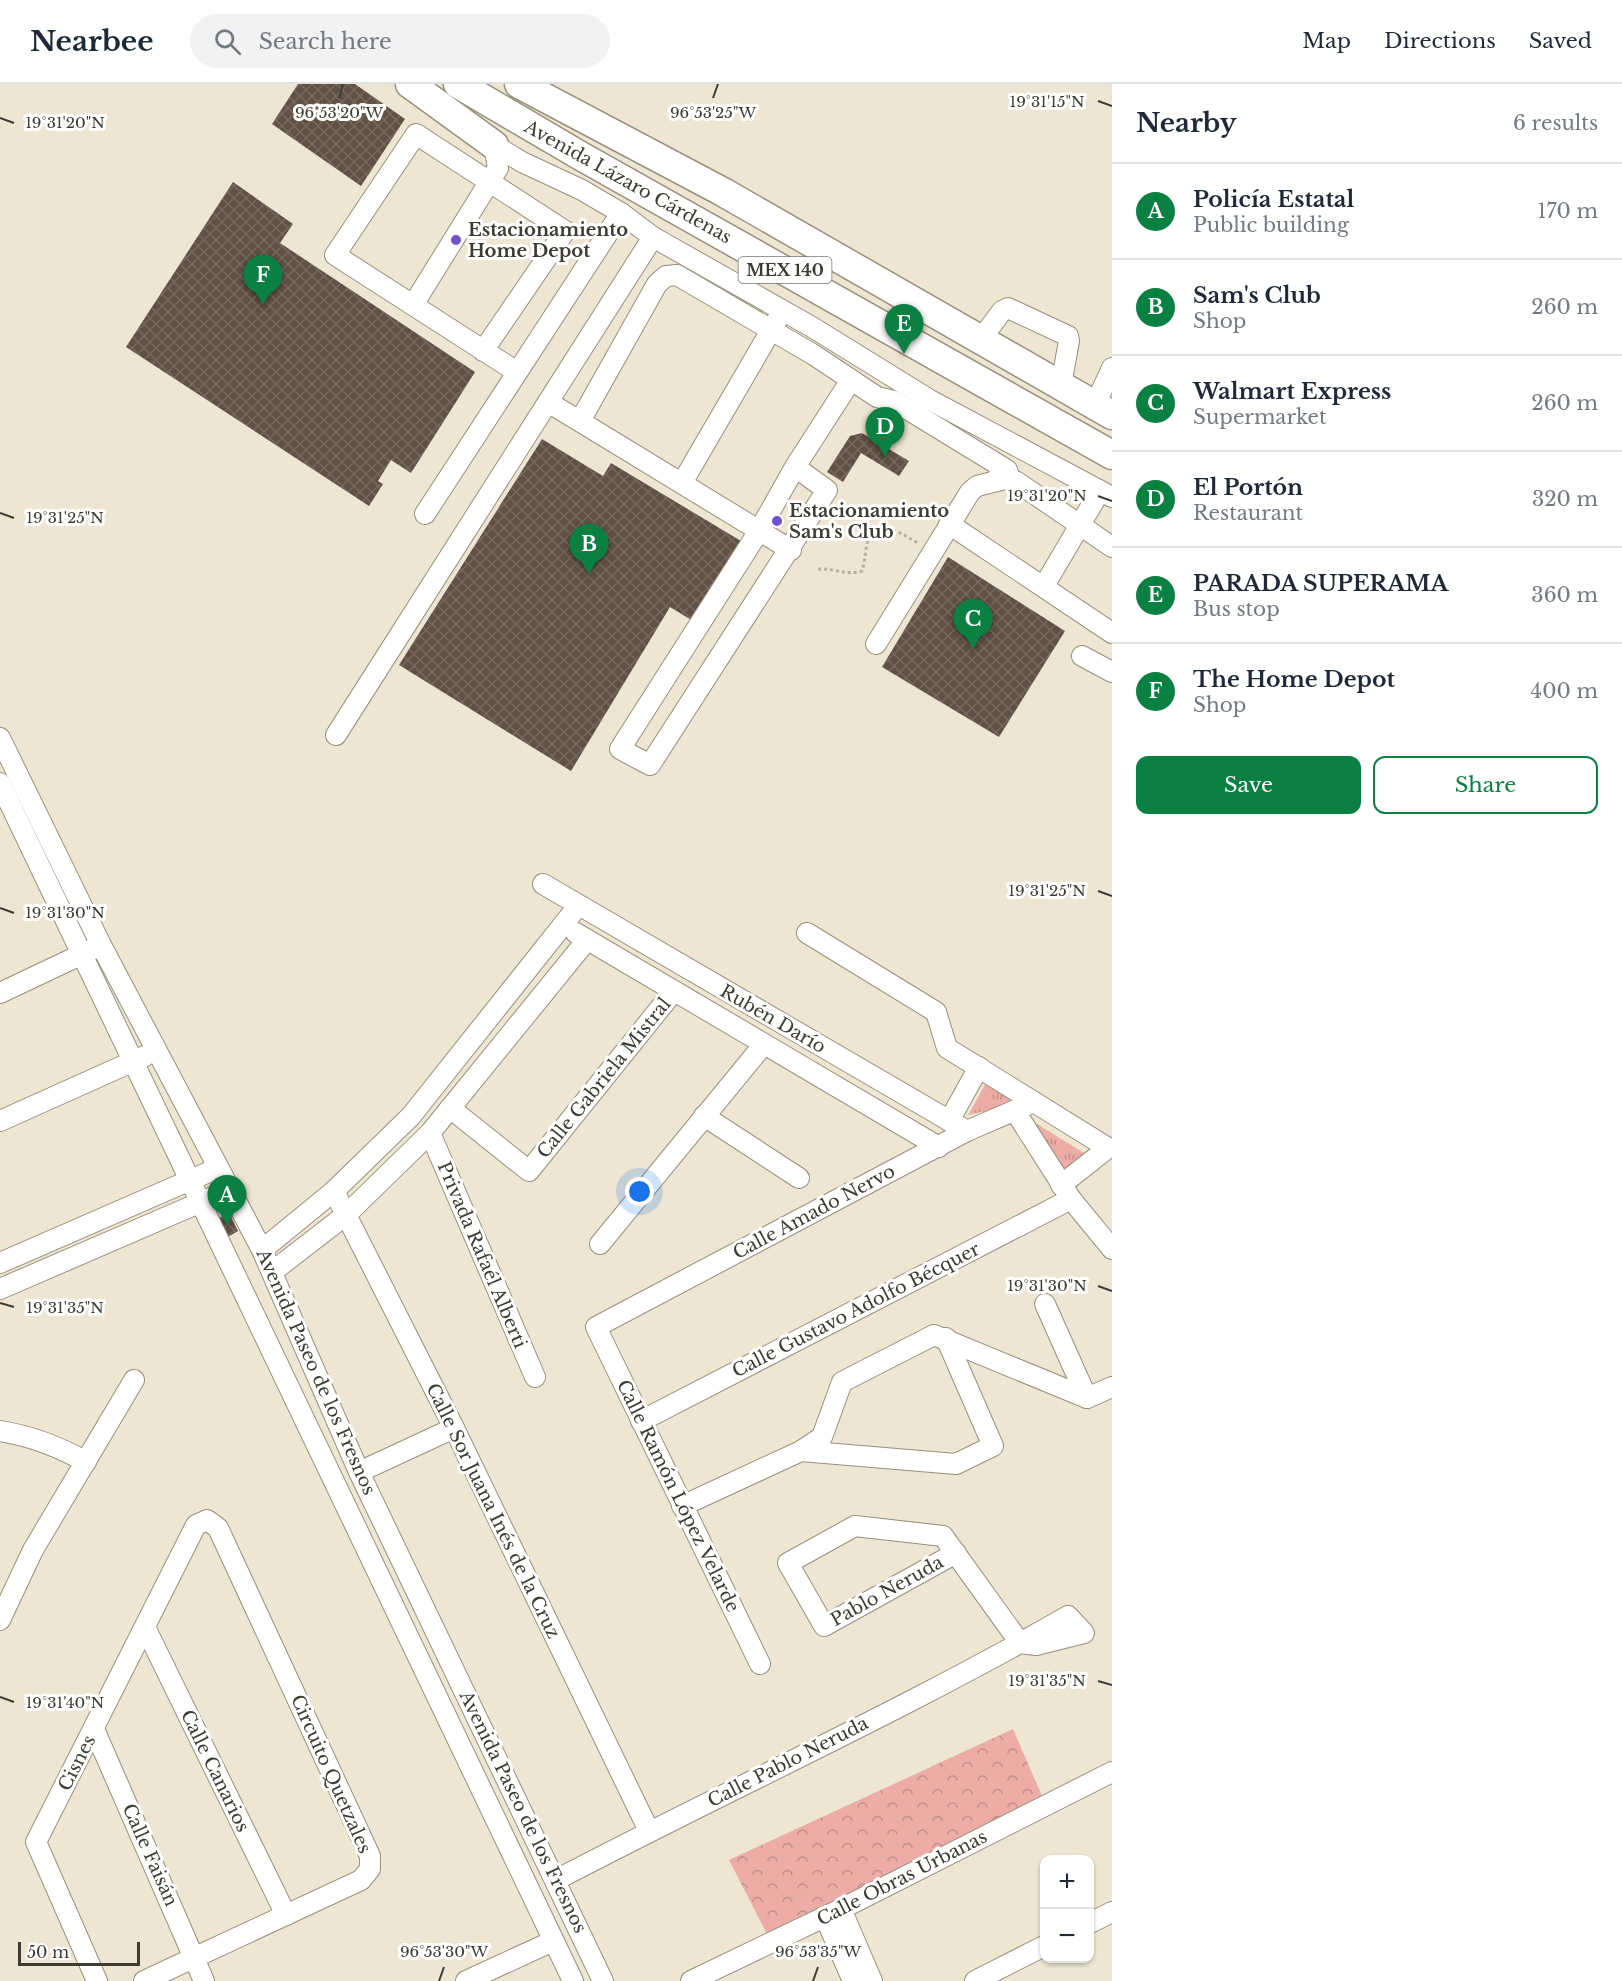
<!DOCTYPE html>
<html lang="en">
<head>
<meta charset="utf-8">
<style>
  :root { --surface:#fff; --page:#f2f2f3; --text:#1f2937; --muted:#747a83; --line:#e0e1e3; --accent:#0b8043 }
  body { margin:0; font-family:"Libre Baskerville",serif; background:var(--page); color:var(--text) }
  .controls { position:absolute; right:18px; bottom:18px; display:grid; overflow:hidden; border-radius:12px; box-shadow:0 2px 4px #0004 }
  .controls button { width:54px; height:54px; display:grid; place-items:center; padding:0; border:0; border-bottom:2px solid var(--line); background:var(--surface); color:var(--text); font:30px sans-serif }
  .scale { position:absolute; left:18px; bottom:15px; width:122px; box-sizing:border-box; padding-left:6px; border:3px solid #3e3b33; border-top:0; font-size:16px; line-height:21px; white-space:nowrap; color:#3e3b33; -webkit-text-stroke:4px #fff; paint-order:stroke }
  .you { position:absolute; left:640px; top:1108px; width:21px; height:21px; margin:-15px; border:4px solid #fff; border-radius:50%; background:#1a73e8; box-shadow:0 0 0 9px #1a73e833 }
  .badge { display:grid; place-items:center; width:39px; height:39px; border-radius:50%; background:var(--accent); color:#fff; font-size:20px; font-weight:700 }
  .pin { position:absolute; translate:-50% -50px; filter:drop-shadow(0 2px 3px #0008) }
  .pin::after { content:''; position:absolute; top:32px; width:21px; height:18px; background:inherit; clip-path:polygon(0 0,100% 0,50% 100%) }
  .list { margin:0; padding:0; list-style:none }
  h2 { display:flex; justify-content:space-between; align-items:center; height:78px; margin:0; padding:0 24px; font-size:26px }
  h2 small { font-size:20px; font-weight:400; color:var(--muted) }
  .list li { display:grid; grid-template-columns:39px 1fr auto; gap:18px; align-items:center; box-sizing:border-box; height:96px; padding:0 24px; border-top:2px solid var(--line) }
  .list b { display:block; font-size:22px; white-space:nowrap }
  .list p { margin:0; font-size:20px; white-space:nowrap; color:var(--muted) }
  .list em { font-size:20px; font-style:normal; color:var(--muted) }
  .actions { display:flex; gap:12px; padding:18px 24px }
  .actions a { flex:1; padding:14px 0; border:2px solid var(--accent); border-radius:12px; text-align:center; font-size:21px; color:var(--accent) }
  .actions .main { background:var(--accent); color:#fff }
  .icon { flex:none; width:33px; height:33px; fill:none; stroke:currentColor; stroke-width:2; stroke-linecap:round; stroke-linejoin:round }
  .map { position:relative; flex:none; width:1112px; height:1897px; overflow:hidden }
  header { display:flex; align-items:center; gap:36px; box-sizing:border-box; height:84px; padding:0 30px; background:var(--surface); border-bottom:2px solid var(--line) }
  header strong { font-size:28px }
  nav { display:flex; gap:33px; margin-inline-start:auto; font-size:21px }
  .search { width:420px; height:54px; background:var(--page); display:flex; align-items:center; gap:15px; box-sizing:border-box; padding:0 21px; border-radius:33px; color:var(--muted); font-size:22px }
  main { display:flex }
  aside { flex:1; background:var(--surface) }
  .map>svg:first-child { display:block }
</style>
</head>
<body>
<header>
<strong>Nearbee</strong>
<div class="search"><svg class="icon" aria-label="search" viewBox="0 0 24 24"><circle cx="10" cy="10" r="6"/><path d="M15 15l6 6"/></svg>Search here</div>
<nav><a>Map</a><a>Directions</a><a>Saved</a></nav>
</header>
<main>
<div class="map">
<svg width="1112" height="1897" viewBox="0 0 1112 1897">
  <defs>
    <pattern id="grass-tufts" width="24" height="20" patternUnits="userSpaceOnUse" patternTransform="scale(1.5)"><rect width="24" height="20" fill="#edada6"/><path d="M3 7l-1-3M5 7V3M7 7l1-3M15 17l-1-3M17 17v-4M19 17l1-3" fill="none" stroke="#c18e88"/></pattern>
    <pattern id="forest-crowns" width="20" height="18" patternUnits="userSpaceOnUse" patternTransform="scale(1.5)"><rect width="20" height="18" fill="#edada6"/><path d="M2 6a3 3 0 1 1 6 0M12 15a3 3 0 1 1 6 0" fill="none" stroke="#c18e88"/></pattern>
    <pattern id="building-cross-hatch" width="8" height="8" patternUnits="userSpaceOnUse" patternTransform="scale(1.5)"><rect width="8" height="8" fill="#615145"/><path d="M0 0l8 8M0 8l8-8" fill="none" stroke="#75685e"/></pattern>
  </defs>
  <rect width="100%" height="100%" fill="#eee6d2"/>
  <g fill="url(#grass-tufts)">
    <polygon points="986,999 1017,1020 968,1031"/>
    <polygon points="1037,1040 1092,1074 1064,1094 1028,1043"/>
  </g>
  <polygon fill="url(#forest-crowns)" points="1013,1645 1046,1721 768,1852 729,1776"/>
  <g fill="url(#building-cross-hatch)">
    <polygon points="298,0 355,0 405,35 361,102 272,40"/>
    <polygon points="233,98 293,140 280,159 475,288 411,389 391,376 378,397 383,400 369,422 126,263"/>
    <polygon points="862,349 909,377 899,392 861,369 843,398 827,388 850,352"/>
    <polygon points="542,355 603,392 611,379 741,457 693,537 670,523 571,687 399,581"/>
    <polygon points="948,473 1065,547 999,653 882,583"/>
    <polygon points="229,1129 238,1147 226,1154 217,1135"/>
  </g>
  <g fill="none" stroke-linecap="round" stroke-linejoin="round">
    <defs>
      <g id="minor">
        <polyline points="494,61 522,78 582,106 621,129 653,153 812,243 930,316 1112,413"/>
        <polyline points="413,221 498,84 494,61"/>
        <polyline points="981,255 1002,227 1008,224 1068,252 1069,257 1061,301"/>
        <polyline points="483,267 565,147 416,50 335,171 517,288"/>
        <polyline points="548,318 791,466"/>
        <polyline points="1095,321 1112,284"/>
        <polyline points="580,337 657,200 666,192 677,191 814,271 877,313 894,317 1007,386 1010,395"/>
        <polyline points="795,383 827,406 650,681 620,665 759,447 795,383 851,296"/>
        <polyline points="998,393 1017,398 1112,463"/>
        <polyline points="682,399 777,236"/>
        <polyline points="425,430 621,129"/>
        <polyline points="949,440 1112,549"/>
        <polyline points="1044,502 1100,407"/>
        <polyline points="876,560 970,408 977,402 1001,396 1005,388"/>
        <polyline points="1082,572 1112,588"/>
        <polyline points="336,651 653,153"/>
        <polyline points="0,654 101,861 262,1166 359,1388 603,1897"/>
        <polyline points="0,699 573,1897"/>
        <polyline points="543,800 967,1047"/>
        <polyline points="576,849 939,1063"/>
        <polyline points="807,849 936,928 947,964 1108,1064 1061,1101"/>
        <polyline points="0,909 93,865"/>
        <polyline points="450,1024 529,1087 674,907"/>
        <polyline points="1015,1027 1071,1115 1112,1165"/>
        <polyline points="704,1032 799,1094"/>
        <polyline points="0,1037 145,972"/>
        <polyline points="949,1037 979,983"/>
        <polyline points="430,1049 535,1293"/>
        <polyline points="334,1107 454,1344 649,1747"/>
        <polyline points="600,1160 764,960"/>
        <polyline points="262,1166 334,1107 411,1032 578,822"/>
        <polyline points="0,1179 218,1084"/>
        <polyline points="272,1188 347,1130 430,1049 587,856"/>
        <polyline points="0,1205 229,1106"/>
        <polyline points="1045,1220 1087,1314"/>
        <polyline points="641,1337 1071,1115"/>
        <path d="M0,1347C32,1352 58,1362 86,1378"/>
        <polyline points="801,1367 956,1380 993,1362 946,1254"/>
        <polyline points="359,1388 454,1344"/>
        <polyline points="682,1422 801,1367 822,1353 842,1298 934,1251 1087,1314 1112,1303"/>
        <polyline points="0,1536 33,1466 134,1296"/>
        <polyline points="145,1543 286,1831"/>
        <polyline points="760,1580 596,1243 967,1047 1034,1018"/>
        <polyline points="94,1645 204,1897"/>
        <path d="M556,1796C726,1707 902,1627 1068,1532L1084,1549L1036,1561L1020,1559L943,1452L855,1442L788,1479L824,1542L956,1469"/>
        <polyline points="841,1825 872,1897"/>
        <polyline points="825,1833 853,1897"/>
        <polyline points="1090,1839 1112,1828"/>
        <polyline points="97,1897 36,1758 196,1441 207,1436 218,1444 370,1772 370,1785 361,1796 144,1897"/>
        <polyline points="466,1897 553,1857"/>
        <polyline points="691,1897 841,1825 1112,1688"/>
        <polyline points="975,1897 1044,1862"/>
      </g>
      <g id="highway">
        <polyline points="410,0 494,61"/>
        <polyline points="458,0 579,71 1112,371"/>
        <polyline points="519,0 723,108 1112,331"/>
      </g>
    </defs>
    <use href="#minor" stroke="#97907d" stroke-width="22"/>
    <use href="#highway" stroke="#97907d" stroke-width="31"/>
    <path stroke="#b6af9f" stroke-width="3" stroke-dasharray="3 3" stroke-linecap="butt" d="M818,485C835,484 846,492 862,487C866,474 865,460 871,447C889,440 902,450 918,459"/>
    <use href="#minor" stroke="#fff" stroke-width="20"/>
    <use href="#highway" stroke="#fff" stroke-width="28"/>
  </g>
  <path fill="none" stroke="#3e3b33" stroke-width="2" d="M339,14L343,0M713,14L718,0M1098,17L1112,22M0,34L14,39M1098,412L1112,417M0,429L14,434M1098,807L1112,812M0,824L14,829M1098,1202L1112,1207M0,1219L14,1223M1098,1597L1112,1601M0,1613L14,1618M439,1897L444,1883M813,1897L818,1883"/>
  <g fill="#7052cc" stroke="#fff" stroke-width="2">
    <circle cx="456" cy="156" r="6"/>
    <circle cx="777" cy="437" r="6"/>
  </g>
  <g text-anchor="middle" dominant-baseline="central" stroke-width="6" stroke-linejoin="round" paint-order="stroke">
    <rect fill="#fff" stroke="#787670" stroke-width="1.5" x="738.5" y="173" width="93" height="26" rx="4.5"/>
    <g font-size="16" font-weight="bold" fill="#3e3b33">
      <text x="785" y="186">MEX 140</text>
    </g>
    <g font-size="18" fill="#3e3b33" stroke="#fff">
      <text transform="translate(628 98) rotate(29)">Avenida Lázaro Cárdenas</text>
      <text transform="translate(773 935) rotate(30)">Rubén Darío</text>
      <text transform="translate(604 994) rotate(-51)">Calle Gabriela Mistral</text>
      <text transform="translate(814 1128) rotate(-28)">Calle Amado Nervo</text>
      <text transform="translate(482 1171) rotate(67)">Privada Rafaél Alberti</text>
      <text transform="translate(856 1226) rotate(-27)">Calle Gustavo Adolfo Bécquer</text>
      <text transform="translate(316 1288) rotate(66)">Avenida Paseo de los Fresnos</text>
      <text transform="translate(678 1412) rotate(64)">Calle Ramón López Velarde</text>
      <text transform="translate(493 1427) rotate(64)">Calle Sor Juana Inés de la Cruz</text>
      <text transform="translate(887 1507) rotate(-29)">Pablo Neruda</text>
      <text transform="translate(788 1678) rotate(-27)">Calle Pablo Neruda</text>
      <text transform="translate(77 1679) rotate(-63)">Cisnes</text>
      <text transform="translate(215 1687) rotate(64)">Calle Canarios</text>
      <text transform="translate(331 1690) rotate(66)">Circuito Quetzales</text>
      <text transform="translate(523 1728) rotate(64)">Avenida Paseo de los Fresnos</text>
      <text transform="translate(150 1771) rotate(66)">Calle Faisán</text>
      <text transform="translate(902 1794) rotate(-27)">Calle Obras Urbanas</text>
    </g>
    <g font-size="18" font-weight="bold" fill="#3e3b33" stroke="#fff" text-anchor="start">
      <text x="468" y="146">Estacionamiento<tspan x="468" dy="21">Home Depot</tspan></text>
      <text x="789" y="427">Estacionamiento<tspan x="789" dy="21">Sam's Club</tspan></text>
    </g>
  </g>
  <g font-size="15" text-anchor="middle" fill="#3e3b33" stroke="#fff" stroke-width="6" stroke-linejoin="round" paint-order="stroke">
    <text x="1047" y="23">19°31'15"N</text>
    <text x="713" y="34">96°53'25"W</text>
    <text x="339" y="34">96°53'20"W</text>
    <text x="65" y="44">19°31'20"N</text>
    <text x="1047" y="417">19°31'20"N</text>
    <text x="65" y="439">19°31'25"N</text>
    <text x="1047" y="812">19°31'25"N</text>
    <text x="65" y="834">19°31'30"N</text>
    <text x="1047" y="1207">19°31'30"N</text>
    <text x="65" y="1229">19°31'35"N</text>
    <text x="1047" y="1602">19°31'35"N</text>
    <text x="65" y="1624">19°31'40"N</text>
    <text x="444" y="1873">96°53'30"W</text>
    <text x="818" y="1873">96°53'35"W</text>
  </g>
</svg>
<div class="controls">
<button>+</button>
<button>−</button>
</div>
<div class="scale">50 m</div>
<div class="you"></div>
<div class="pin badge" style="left:227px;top:1141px">A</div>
<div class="pin badge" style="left:589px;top:490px">B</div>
<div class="pin badge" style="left:973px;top:565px">C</div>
<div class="pin badge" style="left:885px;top:373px">D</div>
<div class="pin badge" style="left:904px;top:270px">E</div>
<div class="pin badge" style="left:263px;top:221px">F</div>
</div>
<aside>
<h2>Nearby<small>6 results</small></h2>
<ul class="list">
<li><span class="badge">A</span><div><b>Policía Estatal</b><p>Public building</p></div><em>170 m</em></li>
<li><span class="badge">B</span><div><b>Sam's Club</b><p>Shop</p></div><em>260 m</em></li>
<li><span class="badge">C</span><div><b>Walmart Express</b><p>Supermarket</p></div><em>260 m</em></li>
<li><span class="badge">D</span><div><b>El Portón</b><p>Restaurant</p></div><em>320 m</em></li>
<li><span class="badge">E</span><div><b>PARADA SUPERAMA</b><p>Bus stop</p></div><em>360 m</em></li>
<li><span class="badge">F</span><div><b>The Home Depot</b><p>Shop</p></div><em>400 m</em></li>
</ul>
<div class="actions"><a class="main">Save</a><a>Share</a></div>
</aside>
</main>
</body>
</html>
